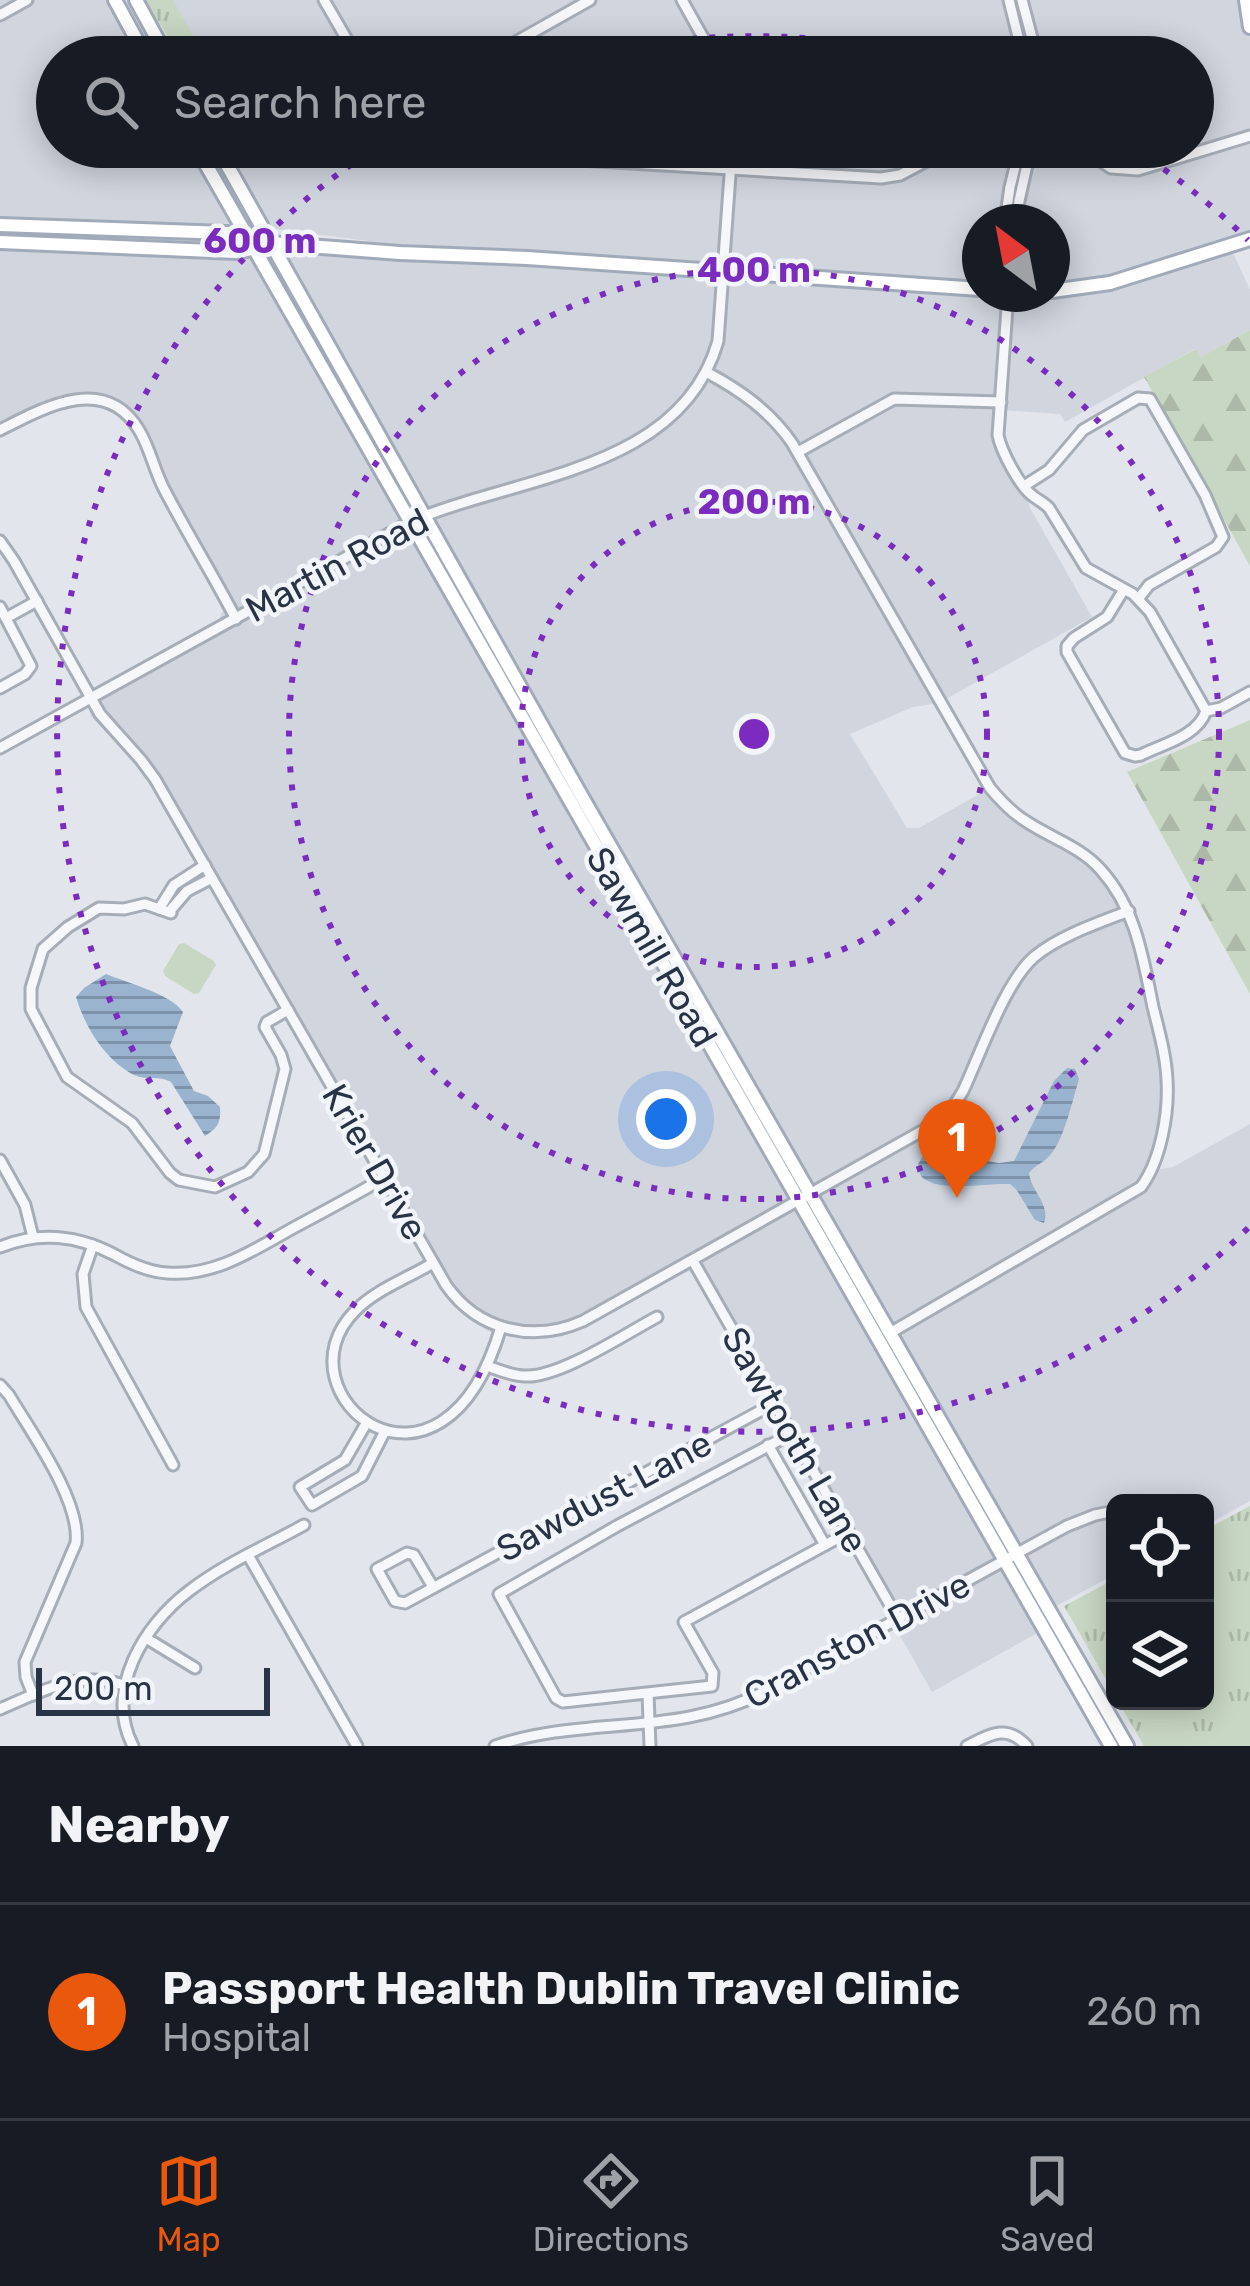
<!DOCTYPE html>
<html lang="en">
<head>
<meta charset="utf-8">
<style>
  :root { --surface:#171b24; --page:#20242c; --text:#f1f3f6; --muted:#9ea1a6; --line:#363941; --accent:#ea580c }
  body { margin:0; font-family:Rubik,sans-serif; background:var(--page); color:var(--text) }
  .controls { position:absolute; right:36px; bottom:36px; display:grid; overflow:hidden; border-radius:18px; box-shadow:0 6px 30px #0003 }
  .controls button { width:108px; height:108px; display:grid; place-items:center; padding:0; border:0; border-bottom:3px solid var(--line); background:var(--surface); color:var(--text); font:60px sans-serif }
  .compass { position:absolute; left:962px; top:204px; width:108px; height:108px; border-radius:50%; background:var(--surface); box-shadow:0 6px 30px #0003; rotate:328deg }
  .scale { position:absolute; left:36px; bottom:30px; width:234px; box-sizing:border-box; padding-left:12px; border:6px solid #283346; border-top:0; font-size:33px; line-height:42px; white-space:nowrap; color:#283346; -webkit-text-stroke:9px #f2f5f9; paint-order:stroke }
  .you { position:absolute; left:666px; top:1119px; width:42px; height:42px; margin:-30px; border:9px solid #fff; border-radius:50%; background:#1a73e8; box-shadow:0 0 0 18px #1a73e833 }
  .badge { display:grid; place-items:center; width:78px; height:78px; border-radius:50%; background:var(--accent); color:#fff; font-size:39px; font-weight:700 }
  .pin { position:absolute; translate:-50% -99px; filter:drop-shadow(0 3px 6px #0008) }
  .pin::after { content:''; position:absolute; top:63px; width:42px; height:36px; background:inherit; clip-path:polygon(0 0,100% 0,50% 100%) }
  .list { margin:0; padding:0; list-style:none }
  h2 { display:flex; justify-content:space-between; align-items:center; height:156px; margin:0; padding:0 48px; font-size:51px }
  h2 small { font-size:39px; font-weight:400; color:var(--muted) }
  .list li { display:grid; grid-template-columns:78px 1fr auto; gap:36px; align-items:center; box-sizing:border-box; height:216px; padding:0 48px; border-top:3px solid var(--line) }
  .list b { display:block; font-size:45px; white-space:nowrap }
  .list p { margin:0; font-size:39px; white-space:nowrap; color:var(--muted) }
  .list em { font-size:39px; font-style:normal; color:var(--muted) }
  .icon { flex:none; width:66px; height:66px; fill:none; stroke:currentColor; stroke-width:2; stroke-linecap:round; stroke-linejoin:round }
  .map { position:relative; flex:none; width:1250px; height:1746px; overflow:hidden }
  .search { position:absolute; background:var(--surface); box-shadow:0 6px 30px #0003; left:36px; right:36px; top:36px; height:132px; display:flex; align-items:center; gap:30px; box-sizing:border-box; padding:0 42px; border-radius:66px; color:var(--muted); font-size:45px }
  .sheet { height:372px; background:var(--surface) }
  nav { display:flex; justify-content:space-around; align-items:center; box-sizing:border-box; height:168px; border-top:3px solid var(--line); background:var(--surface); font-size:33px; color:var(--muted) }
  nav a { display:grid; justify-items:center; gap:6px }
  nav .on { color:var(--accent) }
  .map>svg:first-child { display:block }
</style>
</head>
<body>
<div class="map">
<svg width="1250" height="1746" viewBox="0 0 1250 1746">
  <defs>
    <pattern id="grass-tufts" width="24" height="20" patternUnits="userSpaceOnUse" patternTransform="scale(3)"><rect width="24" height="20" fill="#c8d7c3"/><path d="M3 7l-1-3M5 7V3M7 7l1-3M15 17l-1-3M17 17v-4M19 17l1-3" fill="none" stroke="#acb9a9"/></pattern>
    <pattern id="forest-firs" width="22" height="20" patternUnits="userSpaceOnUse" patternTransform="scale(3)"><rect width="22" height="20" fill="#c8d7c3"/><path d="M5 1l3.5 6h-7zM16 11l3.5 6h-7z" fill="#acb9a9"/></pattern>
    <pattern id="water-rules" width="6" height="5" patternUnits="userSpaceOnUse" patternTransform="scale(3)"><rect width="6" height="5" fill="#9ab4cf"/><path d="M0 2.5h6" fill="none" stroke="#7e93aa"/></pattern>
  </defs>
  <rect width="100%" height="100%" fill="#e2e6ec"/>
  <g fill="#d0d5de" fill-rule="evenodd">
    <polygon points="0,0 108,0 140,57 57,57 57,147 191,147 1039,1632 932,1692 694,1272 688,1271 583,1327 563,1336 545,1339 521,1338 488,1331 470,1320 440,1289 148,778 91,716 98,685 113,680 219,620 223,610 147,467 134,431 126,421 103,407 77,403 57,408 0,436"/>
    <path d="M145,0H1250V239L1230,246L1250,290V330L1201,357L1195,349L1065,422L1060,414L1000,410L998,435L1028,493L1029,506L1092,617L939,703L913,707L850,734L907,828H919L990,788L1007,807L1100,869L1137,934L1167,1097L1148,1178L890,1333L269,243L524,257L502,249L384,243L275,229L261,212L230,147H1193V57H181ZM980,222H1052V294H980Z"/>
    <polygon points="1250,1124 1250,1501 1205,1526 1205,1503 1115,1503 1115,1574 1053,1608 896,1334 1138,1195 1148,1185 1155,1170 1173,1167"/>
  </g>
  <g fill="url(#grass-tufts)">
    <polygon points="145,0 173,0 206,57 181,57"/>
    <polygon points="1250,1506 1250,1746 1144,1746 1118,1701 1205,1701 1205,1530"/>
    <polygon points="1115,1579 1115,1695 1064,1606"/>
  </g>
  <g fill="url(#forest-firs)">
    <polygon points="1250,330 1250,566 1144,377 1196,349 1201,357"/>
    <polygon points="1250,720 1250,994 1127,772"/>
  </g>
  <polygon fill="#c8d7c3" points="184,943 214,961 216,965 199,993 194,994 165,976 163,971 179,944"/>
  <g fill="url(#water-rules)">
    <path d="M106,974C128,983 171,994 183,1012L170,1046L194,1091L208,1096L220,1107C221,1123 218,1128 205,1136L171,1082C159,1075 147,1081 134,1075C105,1060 85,1027 76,997L84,988Z"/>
    <path d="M1067,1068L1075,1069L1079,1079C1073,1099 1064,1139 1051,1154C1045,1162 1035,1165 1029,1173C1031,1191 1051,1205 1044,1223L1035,1220L1016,1189L1010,1184C989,1183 945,1191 928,1181C919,1177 920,1173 918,1164L923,1156L929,1151L999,1163L1014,1161L1054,1081Z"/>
  </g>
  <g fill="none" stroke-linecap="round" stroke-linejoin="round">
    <defs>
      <g id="minor">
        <polyline points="324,0 357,57"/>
        <polyline points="682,0 714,57"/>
        <polyline points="1009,0 1023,57"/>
        <polyline points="1022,0 1037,57"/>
        <polyline points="0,15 27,0"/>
        <polyline points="489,57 590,0"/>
        <polyline points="415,147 430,151 881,178 900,175 953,147"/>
        <polyline points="1079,147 1111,168 1138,170 1250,136"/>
        <polyline points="1005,222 1010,187 1020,147"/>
        <polyline points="1017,222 1019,201 1031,147"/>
        <path d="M1008,294L998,435C1001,451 1020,487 1033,496C1038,500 1044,503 1049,508L1086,568L1133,594L1150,612L1206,711"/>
        <path d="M706,372C740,390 770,411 792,443L990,788C1000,800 1010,811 1024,820C1050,838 1080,846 1101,870C1136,909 1143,958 1153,1007C1159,1031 1166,1056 1167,1080C1169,1113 1161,1160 1141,1187L890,1333"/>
        <path d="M0,430C43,408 105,373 139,430C150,448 154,470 164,489C187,533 213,575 236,619"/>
        <polyline points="798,452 894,399 1001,402"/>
        <polyline points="1024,486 1049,470 1083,430 1138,398 1150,399 1205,495 1223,537 1216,547 1149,585 1139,598"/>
        <path d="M0,541L14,561L100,714L141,760L155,779L446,1285C478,1331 533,1343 583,1321L938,1122L955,1104L963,1091C980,1055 1005,982 1034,957C1059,936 1098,923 1129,911"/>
        <path d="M1123,591L1107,617L1074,638L1067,646V652L1125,753L1135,756L1141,755C1163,744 1198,736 1206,711L1221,708L1250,692"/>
        <polyline points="0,607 31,666 25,674 0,688"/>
        <polyline points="6,618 37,601"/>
        <path d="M0,748L410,522C515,476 681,472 718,341L732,147"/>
        <polyline points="159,909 174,885 205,865"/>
        <polyline points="169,912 187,891 212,878"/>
        <polyline points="171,913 145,904 124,909 99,908 68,927 43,949 31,988 31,1009 67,1077 132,1123 170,1173 179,1180 215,1187 248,1172 264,1154 285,1069 281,1055 265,1027 267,1022 288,1010"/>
        <polyline points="0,1160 25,1205 33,1237"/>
        <polyline points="93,1245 83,1274 86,1307 173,1465"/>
        <path d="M0,1247C40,1231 77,1235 115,1255C131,1264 149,1272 167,1273C215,1277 255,1249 295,1227C325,1211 355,1195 384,1178"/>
        <polyline points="693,1261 898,1619"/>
        <path d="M433,1263C408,1278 375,1290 355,1311C273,1394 441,1530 501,1327"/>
        <path d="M487,1366C499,1370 512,1376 525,1376C559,1378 625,1334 657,1317"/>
        <path d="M0,1385L9,1395C31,1432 81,1501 76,1543L25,1662L26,1677L33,1695"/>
        <polyline points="367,1422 345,1460 300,1487 312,1505 362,1476 385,1431"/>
        <polyline points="793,1433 617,1526 499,1594 556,1698 563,1702 712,1686 713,1673 684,1622 849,1532"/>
        <polyline points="768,1445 825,1545"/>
        <polyline points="248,1555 357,1746"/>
        <polyline points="433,1587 414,1555 407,1553 377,1569 395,1601 405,1603 775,1403"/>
        <polyline points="146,1638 195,1668"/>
        <polyline points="648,1694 650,1746"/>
        <path d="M0,1709C43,1691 77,1670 124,1685"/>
        <path d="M133,1746C104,1690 144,1625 189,1591C224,1564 266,1546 304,1525"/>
        <path d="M495,1746C585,1715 677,1738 766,1691L1067,1526L1095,1515L1115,1511"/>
        <path d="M967,1746C991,1734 1007,1724 1027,1746"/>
      </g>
      <g id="major">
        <polyline points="115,0 146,57"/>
        <polyline points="136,0 167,57"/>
        <polyline points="1246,0 1250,27"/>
        <polyline points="196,147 1111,1746"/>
        <polyline points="217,147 578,790 1127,1746"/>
        <polyline points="0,225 226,233 245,235 269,243 400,253 527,258 980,289"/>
        <polyline points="0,242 237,252 256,248"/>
        <polyline points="1052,291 1110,283 1250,239"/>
      </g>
    </defs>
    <use href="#minor" stroke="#a6adb7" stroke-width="15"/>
    <use href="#major" stroke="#a0aab9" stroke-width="18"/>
    <use href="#minor" stroke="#f6f7fa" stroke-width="9"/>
    <use href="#major" stroke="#fff" stroke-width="12"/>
  </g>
  <g fill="none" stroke="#7b2cbf" stroke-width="6" stroke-dasharray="6 12">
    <circle cx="754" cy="734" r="233"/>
    <circle cx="754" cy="734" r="465"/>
    <path d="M1248 1228A698 698 0 1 1 374 149M585 57A698 698 0 0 1 923 57M1134 149A698 698 0 0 1 1248 240"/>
  </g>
  <g text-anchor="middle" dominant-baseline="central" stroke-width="9" stroke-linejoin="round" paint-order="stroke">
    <g font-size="36" fill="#283346" stroke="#f2f5f9">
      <text transform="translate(337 565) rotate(-28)">Martin Road</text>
      <text transform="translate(652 947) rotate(60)">Sawmill Road</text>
      <text transform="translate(375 1162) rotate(60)">Krier Drive</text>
      <text transform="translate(795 1440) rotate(60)">Sawtooth Lane</text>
      <text transform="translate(604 1496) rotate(-28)">Sawdust Lane</text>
      <text transform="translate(857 1640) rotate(-28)">Cranston Drive</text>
    </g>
  </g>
  <circle cx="754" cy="734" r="18" fill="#7b2cbf" stroke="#f2f5f9" stroke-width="6"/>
  <g font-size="36" text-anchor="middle" font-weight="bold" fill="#7b2cbf" stroke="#f2f5f9" stroke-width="9" stroke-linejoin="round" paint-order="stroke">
    <text x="260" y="253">600 m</text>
    <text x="754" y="282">400 m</text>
    <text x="754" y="514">200 m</text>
  </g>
</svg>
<div class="controls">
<button><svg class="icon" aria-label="locate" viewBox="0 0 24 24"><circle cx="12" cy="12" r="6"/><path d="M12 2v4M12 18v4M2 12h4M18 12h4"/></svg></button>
<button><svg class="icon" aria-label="layers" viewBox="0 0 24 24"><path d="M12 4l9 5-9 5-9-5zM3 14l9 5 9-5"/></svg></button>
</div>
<svg class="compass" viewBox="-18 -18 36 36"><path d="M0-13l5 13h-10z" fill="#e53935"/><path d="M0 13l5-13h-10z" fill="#9ea1a6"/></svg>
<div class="scale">200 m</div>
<div class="you"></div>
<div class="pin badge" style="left:957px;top:1198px">1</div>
<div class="search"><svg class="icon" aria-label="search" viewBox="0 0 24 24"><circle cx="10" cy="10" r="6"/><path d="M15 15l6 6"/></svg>Search here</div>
</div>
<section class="sheet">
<h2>Nearby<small></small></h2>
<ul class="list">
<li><span class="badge">1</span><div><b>Passport Health Dublin Travel Clinic</b><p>Hospital</p></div><em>260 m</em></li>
</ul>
</section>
<nav>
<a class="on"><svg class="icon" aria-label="map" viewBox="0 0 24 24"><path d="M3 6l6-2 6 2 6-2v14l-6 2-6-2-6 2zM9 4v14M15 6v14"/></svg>Map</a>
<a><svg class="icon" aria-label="directions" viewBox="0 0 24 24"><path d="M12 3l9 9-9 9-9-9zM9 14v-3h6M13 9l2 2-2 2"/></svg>Directions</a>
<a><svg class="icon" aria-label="saved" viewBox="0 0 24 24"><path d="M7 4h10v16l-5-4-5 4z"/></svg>Saved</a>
</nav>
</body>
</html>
